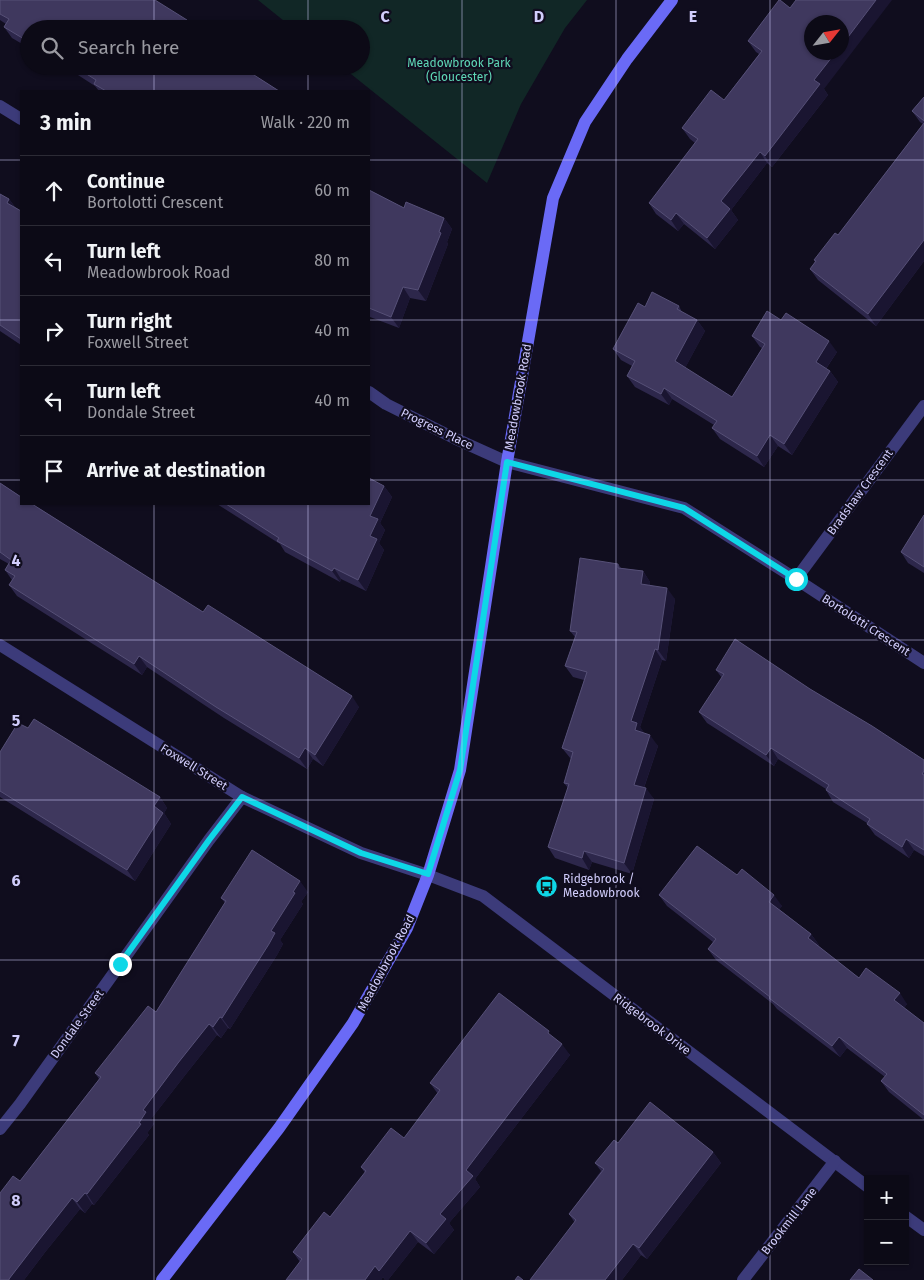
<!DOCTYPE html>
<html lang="en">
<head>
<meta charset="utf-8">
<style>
  :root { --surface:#0c0a16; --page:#1a1823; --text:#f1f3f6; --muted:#9a9aa1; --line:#2c2b35 }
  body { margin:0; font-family:"Fira Sans",sans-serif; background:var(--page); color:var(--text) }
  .controls { position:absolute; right:15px; bottom:15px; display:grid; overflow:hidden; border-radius:0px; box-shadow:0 1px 4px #0004 }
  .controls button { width:45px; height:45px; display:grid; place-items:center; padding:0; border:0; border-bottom:1px solid var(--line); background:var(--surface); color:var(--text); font:25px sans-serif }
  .compass { position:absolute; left:804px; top:15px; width:45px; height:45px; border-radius:50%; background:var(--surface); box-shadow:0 1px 4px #0004; rotate:59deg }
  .stop { position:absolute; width:15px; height:15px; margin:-11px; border:4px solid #0ed7e7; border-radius:50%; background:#fff }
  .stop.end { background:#0ed7e7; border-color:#fff; box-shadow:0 1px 5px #0008 }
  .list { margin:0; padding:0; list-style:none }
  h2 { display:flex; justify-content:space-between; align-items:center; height:65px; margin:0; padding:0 20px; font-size:21px }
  h2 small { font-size:16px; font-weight:400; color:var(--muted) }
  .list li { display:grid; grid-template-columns:32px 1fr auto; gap:15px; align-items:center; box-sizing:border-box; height:70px; padding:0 20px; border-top:1px solid var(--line) }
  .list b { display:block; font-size:19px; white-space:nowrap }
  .list p { margin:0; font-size:16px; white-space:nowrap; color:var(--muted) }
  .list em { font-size:16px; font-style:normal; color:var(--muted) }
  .icon { flex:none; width:28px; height:28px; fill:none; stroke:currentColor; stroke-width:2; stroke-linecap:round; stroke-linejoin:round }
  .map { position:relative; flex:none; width:924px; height:1280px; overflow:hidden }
  .search { position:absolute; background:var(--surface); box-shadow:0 1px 4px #0004; left:20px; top:20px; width:350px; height:55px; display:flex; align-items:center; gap:12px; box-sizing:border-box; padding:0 18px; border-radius:28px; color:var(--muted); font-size:19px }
  .panel { position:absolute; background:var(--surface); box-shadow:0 1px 4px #0004; left:20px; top:90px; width:350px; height:415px; border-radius:0px }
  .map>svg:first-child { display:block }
</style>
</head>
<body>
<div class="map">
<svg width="924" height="1280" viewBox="0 0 924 1280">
  <rect width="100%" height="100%" fill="#100d1e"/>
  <polygon fill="#112726" points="258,0 587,0 565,28 521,104 487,183 341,66 361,66 361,29 294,29"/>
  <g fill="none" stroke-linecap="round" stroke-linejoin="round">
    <g stroke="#3c3b7a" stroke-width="12">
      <polyline points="0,106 21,119"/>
      <polyline points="369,392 386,404 456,439 507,462 684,508 796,579 924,663"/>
      <polyline points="796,579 924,406"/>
      <polyline points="0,645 242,797 361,853 428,875 483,896 868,1187"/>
      <polyline points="0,1129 20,1104 209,840 242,797"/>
      <polyline points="905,1216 924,1230"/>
      <polyline points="743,1280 835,1161"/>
    </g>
    <polyline stroke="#6a6af6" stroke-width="12" points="162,1280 279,1128 353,1023 407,928 428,875 460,770 507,462 553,198 585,122 627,59 672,0"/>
  </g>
  <g fill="#2d274b">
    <polygon points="0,0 29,29 29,48 12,38 4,27 6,24 0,20"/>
    <polygon points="748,41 824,89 828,95 772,167 767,163 731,210 738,220 715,249 684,224 678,231 656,214 649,203 695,143 690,139 682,128 724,100 759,54 756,52"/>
    <polygon points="64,66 240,66 279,91 99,91 95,86"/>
    <polygon points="924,97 924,261 876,326 818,280 810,269 815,262 814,260 838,235 923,124 920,122 912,111"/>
    <polygon points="369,190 404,208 444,218 452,229 447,242 448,244 426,301 410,298 399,328 370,317 369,315"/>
    <polygon points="0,194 9,199 15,207 21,211 21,345 0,331"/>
    <polygon points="679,306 682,312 697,320 705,331 685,368 732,397 762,348 760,347 752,336 781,320 837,352 826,369 830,371 838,382 792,455 778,446 764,467 720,439 712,428 714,425 672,399 669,405 635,387 627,376 632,366 621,360 613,349 645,307"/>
    <polygon points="0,483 162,587 359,707 323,766 313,759 307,769 224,718 147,667 142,675 17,596 9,585 12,580 5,570 9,564 0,559"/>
    <polygon points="384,486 392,497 380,523 385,530 379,543 384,550 366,591 341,579 340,582 285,552 280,544 217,504 369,504"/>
    <polygon points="924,515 924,573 908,563 901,552"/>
    <polygon points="618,564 621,568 643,571 650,582 650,585 675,599 666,661 662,660 640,727 644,733 658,746 644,788 654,799 632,874 592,862 589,870 555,858 548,847 568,788 564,783 571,759 562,748 584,680 573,677 565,666 575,637 570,631"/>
    <polygon points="716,670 810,689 924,760 924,856 914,850 909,858 875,835 867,824 867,823 833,802 826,790 826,789 778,759 774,766 707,723 699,712 722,678"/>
    <polygon points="28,728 160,797 167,808 164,813 171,824 135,881 0,797 0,752"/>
    <polygon points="737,875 782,906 779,909 811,934 819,945 818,946 859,978 907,1004 904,1008 924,1023 924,1120 889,1092 881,1081 885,1077 847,1048 840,1057 777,1009 773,1004 716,960 708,949 713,942 667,906 659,895"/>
    <polygon points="308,892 301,902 303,904 280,940 283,944 277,955 230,1029 228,1028 221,1038 217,1035 186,1074 151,1119 154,1124 147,1133 149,1135 94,1205 92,1204 85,1213 80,1209 46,1251 24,1280 0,1280 20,1181 99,1079 95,1073 156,1012 225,903 221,898"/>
    <polygon points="552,1036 570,1055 475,1179 480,1187 449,1223 454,1230 434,1254 418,1242 388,1280 385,1280 383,1277 381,1280 286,1280 300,1262 293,1252 330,1217 365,1173 361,1167 404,1138 438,1094 430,1083"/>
    <polygon points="618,1143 713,1152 721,1163 647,1259 641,1255 622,1280 530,1280 575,1223 569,1214 601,1171 595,1163"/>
  </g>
  <g fill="#1a1531">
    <polygon points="876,0 892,0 824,89 828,95 772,167 765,156 814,80 836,52 842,52 842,45"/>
    <polygon points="187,20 193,29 183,29 182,27"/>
    <polygon points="760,152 767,163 731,210 738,220 715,249 707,238 721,201"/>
    <polygon points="9,199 17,210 7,203"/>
    <polygon points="676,213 684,224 678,231 671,220"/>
    <polygon points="444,218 452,229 447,242 448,244 426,301 418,290 439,232"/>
    <polygon points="924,240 924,261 876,326 868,314"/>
    <polygon points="403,287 410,298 399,328 391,317"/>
    <polygon points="697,320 705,331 683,372 675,361"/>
    <polygon points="829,341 837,352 823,373 816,362"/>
    <polygon points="830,371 838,382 792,455 784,444"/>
    <polygon points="664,388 672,399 669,405 661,394"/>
    <polygon points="770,435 778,446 764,467 757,456"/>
    <polygon points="384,486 392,497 380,523 385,530 379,543 384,550 366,591 358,580 370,516"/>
    <polygon points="334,568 341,579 340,582 332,571"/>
    <polygon points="643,571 650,582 649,595 641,584"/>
    <polygon points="667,588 675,599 666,661 658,650"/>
    <polygon points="655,649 662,660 640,727 645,734 635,730 631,721"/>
    <polygon points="139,656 147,667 142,675 134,664"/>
    <polygon points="352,696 359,707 323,766 315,755"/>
    <polygon points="650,735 658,746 641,796 634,785"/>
    <polygon points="305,748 313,759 307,769 299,758"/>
    <polygon points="771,748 778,759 774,766 766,755"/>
    <polygon points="646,788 654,799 632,874 624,863"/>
    <polygon points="160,797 167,808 164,813 171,824 135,881 127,870 154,806"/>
    <polygon points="906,839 914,850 909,858 902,847"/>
    <polygon points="584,851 592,862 589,870 582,858"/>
    <polygon points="300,881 308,892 301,902 303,904 280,940 283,944 277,955 230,1029 222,1018 293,892"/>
    <polygon points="774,895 782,906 777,913 769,902"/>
    <polygon points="811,934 819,945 816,949 808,938"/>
    <polygon points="900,993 907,1004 902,1011 894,1000"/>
    <polygon points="220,1017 228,1028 221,1038 213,1027"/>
    <polygon points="209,1024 217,1035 186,1074 151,1119 154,1124 147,1133 149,1135 94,1205 87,1194 139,1123 143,1110 178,1063"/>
    <polygon points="839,1037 847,1048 840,1057 832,1046"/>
    <polygon points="562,1044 570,1055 475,1179 480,1187 449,1223 454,1230 434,1254 426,1243 440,1214 466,1170"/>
    <polygon points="713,1152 721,1163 647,1259 639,1248"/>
    <polygon points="85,1193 92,1204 85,1213 77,1202"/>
    <polygon points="72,1198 80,1209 46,1251 24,1280 9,1280 9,1279 39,1240"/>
    <polygon points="410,1231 418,1242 388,1280 385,1280 383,1277 381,1280 365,1280 375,1266"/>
    <polygon points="633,1244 641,1255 622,1280 605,1280"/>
  </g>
  <g fill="#3f385e" stroke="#565077">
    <polygon points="0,0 155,0 187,20 182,27 184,29 29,29 29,42 4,27 9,19 0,14"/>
    <polygon points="779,0 780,0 790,8 796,0 876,0 842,45 842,22 812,22 812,52 836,52 814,80 820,84 765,156 760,152 721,201 730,209 707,238 676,213 671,220 649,203 698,139 682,128 711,90 724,100 762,51 748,41"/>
    <polygon points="74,66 240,66 279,91 106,91 94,84 96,80"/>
    <polygon points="924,97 924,121 912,111"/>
    <polygon points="924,123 924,240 868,314 810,269 816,261 814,260 835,233 838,235"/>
    <polygon points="369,190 404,208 406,202 444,218 439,232 441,233 418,290 403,287 391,317 369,308"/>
    <polygon points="0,194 9,199 7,203 21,211 21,339 0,325"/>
    <polygon points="652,292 679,306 677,309 697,320 675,361 732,397 765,344 752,336 767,311 781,320 786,313 829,341 816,362 830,371 784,444 770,435 757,456 712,428 717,421 664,388 661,394 627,376 635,361 613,349 638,303 645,307"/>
    <polygon points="369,478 384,486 370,516 378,519 370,536 377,539 358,580 334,568 332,571 277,541 279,538 226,504 369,504"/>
    <polygon points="0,483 21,497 21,504 32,504 203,612 208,605 352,696 315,755 305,748 299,758 216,707 139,656 134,664 9,585 15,576 5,570 11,560 0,552"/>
    <polygon points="924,515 924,567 901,552"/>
    <polygon points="580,558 618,564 618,568 643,571 641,584 667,588 658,650 655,649 631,721 637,723 635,730 650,735 634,785 646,788 624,863 584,851 582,858 548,847 569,784 564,783 573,752 562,748 587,672 565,666 577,632 570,631"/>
    <polygon points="735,639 810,689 872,726 924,760 924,771 922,774 924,775 924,850 906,839 902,847 867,824 870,819 826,790 829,785 771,748 766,755 699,712 724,674 716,670"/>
    <polygon points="34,719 160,797 154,806 163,813 127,870 0,791 0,752 18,723 28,728"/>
    <polygon points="697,846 737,875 742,869 774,895 769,902 811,934 808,938 859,978 866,968 900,993 894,1000 924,1023 924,1115 881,1081 887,1074 839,1037 832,1046 769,998 770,997 708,949 716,939 659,895"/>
    <polygon points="252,850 300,881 293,892 295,893 271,931 275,933 269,944 222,1018 220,1017 213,1027 209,1024 178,1063 143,1110 146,1112 139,1123 141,1124 87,1194 85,1193 77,1202 72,1198 39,1240 9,1279 9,1280 0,1280 0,1193 13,1176 20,1181 101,1077 95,1073 148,1006 156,1012 226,901 221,898"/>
    <polygon points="499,993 549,1031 548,1033 562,1044 466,1170 473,1176 440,1214 446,1219 426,1243 410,1231 379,1271 375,1266 365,1280 286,1280 302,1259 293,1252 324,1212 330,1217 366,1171 361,1167 391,1128 404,1138 440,1090 430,1083"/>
    <polygon points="650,1102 713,1152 639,1248 633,1244 605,1280 530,1280 576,1220 569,1214 604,1169 595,1163 614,1140 618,1143"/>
    <polygon points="859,1269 873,1280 850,1280"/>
    <polygon points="518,1276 523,1280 515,1280"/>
  </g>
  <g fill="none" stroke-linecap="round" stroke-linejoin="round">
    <polyline stroke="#0ed7e7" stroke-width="6" points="120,964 209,840 242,797 361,853 428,874 460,770 507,462 684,508 796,579"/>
  </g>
  <path fill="none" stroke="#d1cdfc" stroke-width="1" stroke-opacity="0.55" d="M154,0V29M308,0V29M462,0V1280M616,0V1280M770,0V1280M154,66V91M308,66V91M0,160H21M369,160H924M0,320H21M369,320H924M0,480H21M369,480H924M154,504V1280M308,504V1280M0,640H924M0,800H924M0,960H924M0,1120H924"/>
  <defs>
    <symbol id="bus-disc" viewBox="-11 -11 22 22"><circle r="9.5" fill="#0ed7e7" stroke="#100d1e"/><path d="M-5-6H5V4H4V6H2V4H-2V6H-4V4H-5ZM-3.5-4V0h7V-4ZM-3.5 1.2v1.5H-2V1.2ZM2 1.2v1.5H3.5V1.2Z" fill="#111"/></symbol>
  </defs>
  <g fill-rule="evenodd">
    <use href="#bus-disc" x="534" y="874" width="25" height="25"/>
  </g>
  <g text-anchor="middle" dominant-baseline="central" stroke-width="4.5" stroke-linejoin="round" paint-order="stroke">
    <g font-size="12" fill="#5ed7b6" stroke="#100d1e">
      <text x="459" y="63">Meadowbrook Park<tspan x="459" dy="14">(Gloucester)</tspan></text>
    </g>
    <g font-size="12" fill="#d1cdfc" stroke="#100d1e">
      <text transform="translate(518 397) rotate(-80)">Meadowbrook Road</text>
      <text transform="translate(437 429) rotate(26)">Progress Place</text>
      <text transform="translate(860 492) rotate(-54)">Bradshaw Crescent</text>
      <text transform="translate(866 625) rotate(33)">Bortolotti Crescent</text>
      <text transform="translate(194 767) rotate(32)">Foxwell Street</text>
      <text transform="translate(386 963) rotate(-62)">Meadowbrook Road</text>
      <text transform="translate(77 1024) rotate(-54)">Dondale Street</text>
      <text transform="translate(652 1024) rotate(37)">Ridgebrook Drive</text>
      <text transform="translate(789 1221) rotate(-52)">Brookmill Lane</text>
    </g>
    <g font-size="12" fill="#d1cdfc" stroke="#100d1e" text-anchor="start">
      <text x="563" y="879">Ridgebrook /<tspan x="563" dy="14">Meadowbrook</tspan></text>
    </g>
  </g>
  <g font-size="16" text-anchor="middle" font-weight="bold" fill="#d1cdfc" stroke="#100d1e" stroke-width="4.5" stroke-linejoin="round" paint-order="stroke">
    <text x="385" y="22">C</text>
    <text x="539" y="22">D</text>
    <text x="693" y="22">E</text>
    <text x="16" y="566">4</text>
    <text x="16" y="726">5</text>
    <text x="16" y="886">6</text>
    <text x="16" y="1046">7</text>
    <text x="16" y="1206">8</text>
  </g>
</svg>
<div class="controls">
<button>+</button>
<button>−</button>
</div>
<svg class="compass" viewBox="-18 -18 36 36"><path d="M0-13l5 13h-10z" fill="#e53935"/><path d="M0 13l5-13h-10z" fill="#9a9aa1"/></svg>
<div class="stop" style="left:796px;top:579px"></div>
<div class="stop end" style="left:120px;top:964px"></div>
<div class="search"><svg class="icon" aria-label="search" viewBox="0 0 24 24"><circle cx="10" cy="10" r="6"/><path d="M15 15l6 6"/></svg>Search here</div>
<section class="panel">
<h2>3 min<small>Walk · 220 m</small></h2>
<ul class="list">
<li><svg class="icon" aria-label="ahead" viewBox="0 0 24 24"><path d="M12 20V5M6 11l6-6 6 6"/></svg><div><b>Continue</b><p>Bortolotti Crescent</p></div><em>60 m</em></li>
<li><svg class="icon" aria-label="left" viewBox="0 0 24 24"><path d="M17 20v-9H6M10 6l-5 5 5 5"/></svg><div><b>Turn left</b><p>Meadowbrook Road</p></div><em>80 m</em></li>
<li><svg class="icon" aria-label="right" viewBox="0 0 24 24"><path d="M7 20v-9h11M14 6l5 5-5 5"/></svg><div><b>Turn right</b><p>Foxwell Street</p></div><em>40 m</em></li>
<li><svg class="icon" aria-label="left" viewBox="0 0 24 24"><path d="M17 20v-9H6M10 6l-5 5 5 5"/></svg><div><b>Turn left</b><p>Dondale Street</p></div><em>40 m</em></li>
<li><svg class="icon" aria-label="arrive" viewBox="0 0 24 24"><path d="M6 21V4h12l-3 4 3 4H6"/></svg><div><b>Arrive at destination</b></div></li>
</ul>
</section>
</div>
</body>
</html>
